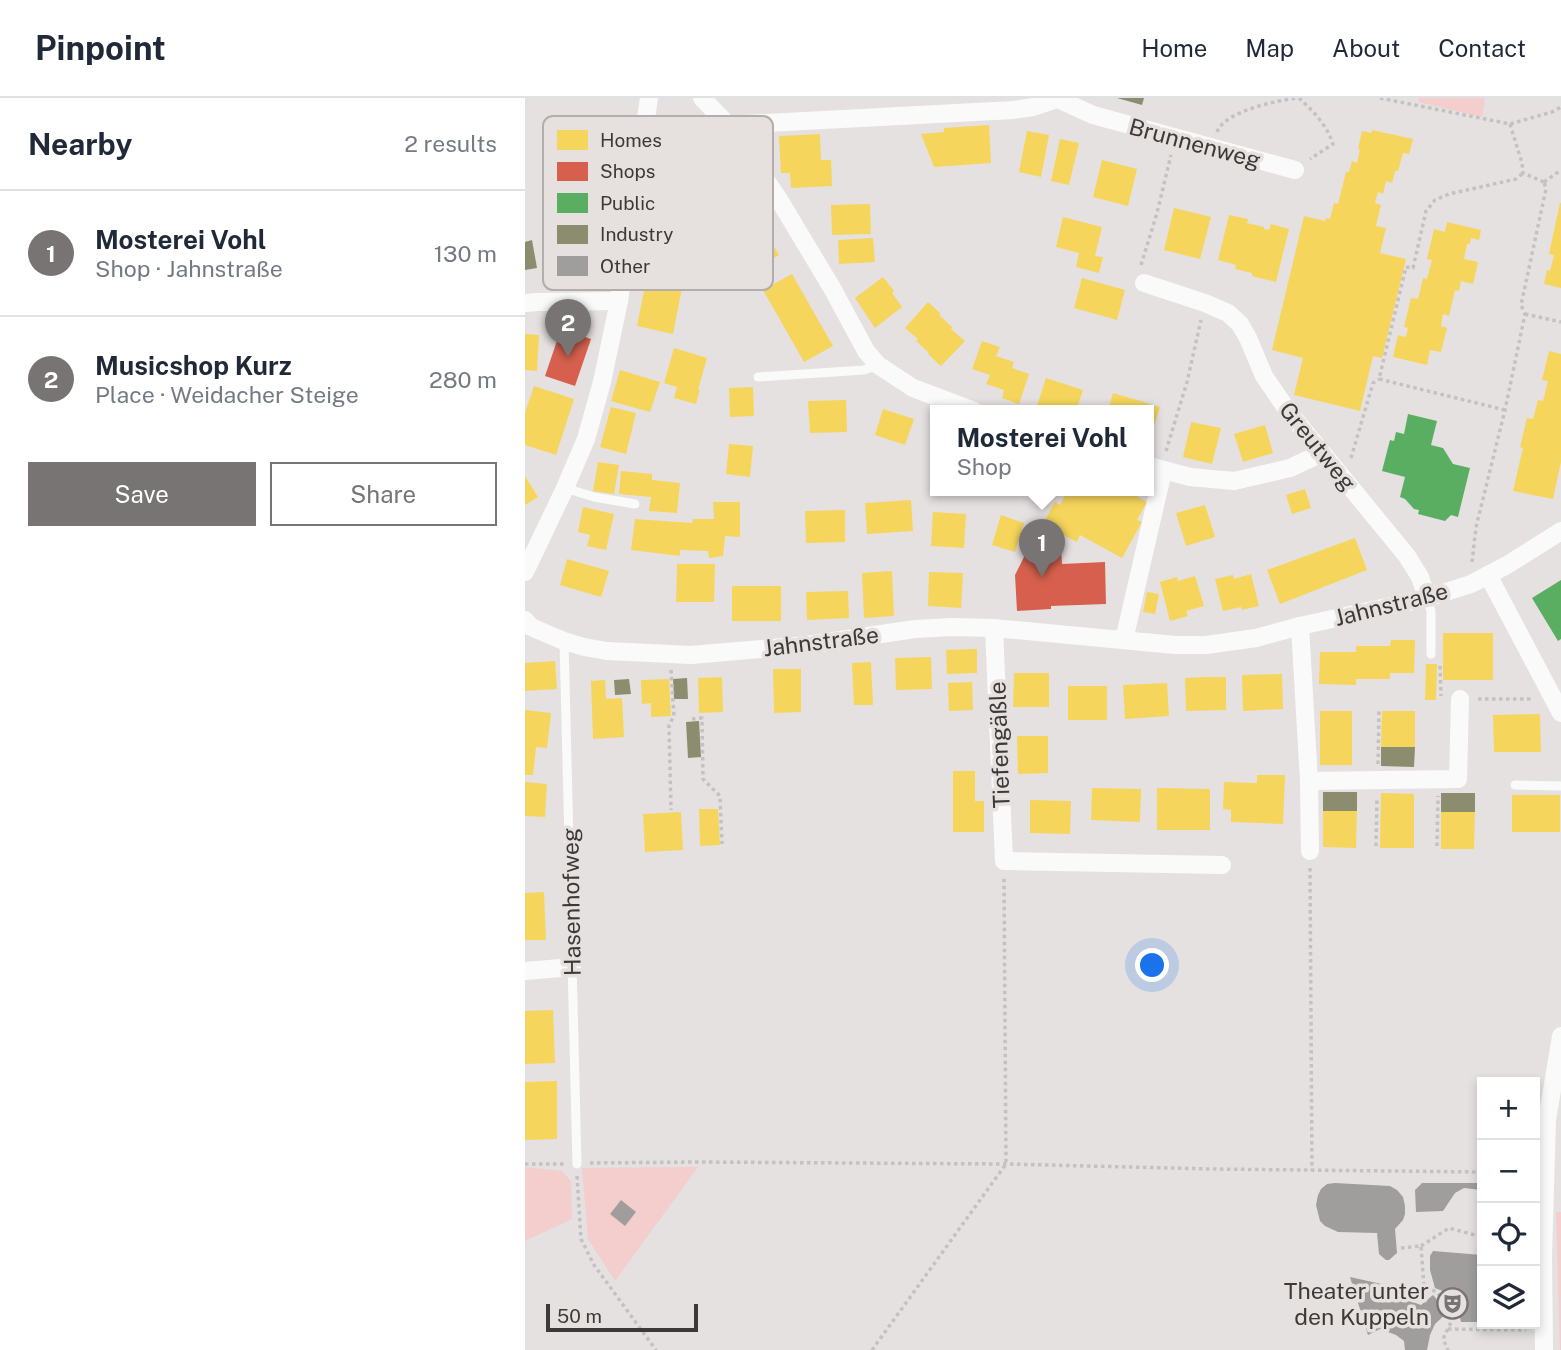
<!DOCTYPE html>
<html lang="en">
<head>
<meta charset="utf-8">
<style>
  :root { --surface:#fff; --page:#f2f2f3; --text:#1f2937; --muted:#747a83; --line:#e0e1e3; --accent:#777473 }
  body { margin:0; font-family:"Public Sans",sans-serif; background:var(--page); color:var(--text) }
  .controls { position:absolute; right:21px; bottom:21px; display:grid; overflow:hidden; border-radius:0px; box-shadow:0 4px 10px #0003 }
  .controls button { width:63px; height:63px; display:grid; place-items:center; padding:0; border:0; border-bottom:2px solid var(--line); background:var(--surface); color:var(--text); font:35px sans-serif }
  .scale { position:absolute; left:21px; bottom:18px; width:152px; box-sizing:border-box; padding-left:7px; border:4px solid #3c3a39; border-top:0; font-size:19px; line-height:24px; white-space:nowrap; color:#3c3a39; -webkit-text-stroke:5px #e6e0df; paint-order:stroke }
  .you { position:absolute; left:628px; top:868px; width:24px; height:24px; margin:-18px; border:5px solid #fff; border-radius:50%; background:#1a73e8; box-shadow:0 0 0 10px #1a73e833 }
  .badge { display:grid; place-items:center; width:46px; height:46px; border-radius:50%; background:var(--accent); color:#fff; font-size:23px; font-weight:700 }
  .pin { position:absolute; translate:-50% -58px; filter:drop-shadow(0 2px 4px #0008) }
  .pin::after { content:''; position:absolute; top:37px; width:24px; height:21px; background:inherit; clip-path:polygon(0 0,100% 0,50% 100%) }
  .popup { position:absolute; left:405px; top:307px; width:224px; height:91px; box-sizing:border-box; display:grid; place-content:center; border-radius:0px; background:var(--surface); filter:drop-shadow(0 2px 5px #0005); font-size:23px; white-space:nowrap; color:var(--muted) }
  .popup b { font-size:26px; color:var(--text) }
  .popup::after { content:''; position:absolute; left:50%; top:100%; margin-left:-14px; border:14px solid transparent; border-top-color:var(--surface) }
  .list { margin:0; padding:0; list-style:none }
  h2 { display:flex; justify-content:space-between; align-items:center; height:91px; margin:0; padding:0 28px; font-size:30px }
  h2 small { font-size:23px; font-weight:400; color:var(--muted) }
  .list li { display:grid; grid-template-columns:46px 1fr auto; gap:21px; align-items:center; box-sizing:border-box; height:126px; padding:0 28px; border-top:2px solid var(--line) }
  .list b { display:block; font-size:26px; white-space:nowrap }
  .list p { margin:0; font-size:23px; white-space:nowrap; color:var(--muted) }
  .list em { font-size:23px; font-style:normal; color:var(--muted) }
  .actions { display:flex; gap:14px; padding:21px 28px }
  .actions a { flex:1; padding:16px 0; border:2px solid var(--accent); border-radius:0px; text-align:center; font-size:24px; color:var(--accent) }
  .actions .main { background:var(--accent); color:#fff }
  .icon { flex:none; width:38px; height:38px; fill:none; stroke:currentColor; stroke-width:2; stroke-linecap:round; stroke-linejoin:round }
  .map { position:relative; flex:none; width:1036px; height:1252px; overflow:hidden }
  header { display:flex; align-items:center; gap:42px; box-sizing:border-box; height:98px; padding:0 35px; background:var(--surface); border-bottom:2px solid var(--line) }
  header strong { font-size:33px }
  nav { display:flex; gap:38px; margin-inline-start:auto; font-size:24px }
  main { display:flex }
  aside { flex:1; background:var(--surface) }
  .map>svg:first-child { display:block }
</style>
</head>
<body>
<header>
<strong>Pinpoint</strong>
<nav><a>Home</a><a>Map</a><a>About</a><a>Contact</a></nav>
</header>
<main>
<aside>
<h2>Nearby<small>2 results</small></h2>
<ul class="list">
<li><span class="badge">1</span><div><b>Mosterei Vohl</b><p>Shop · Jahnstraße</p></div><em>130 m</em></li>
<li><span class="badge">2</span><div><b>Musicshop Kurz</b><p>Place · Weidacher Steige</p></div><em>280 m</em></li>
</ul>
<div class="actions"><a class="main">Save</a><a>Share</a></div>
</aside>
<div class="map">
<svg width="1036" height="1252" viewBox="0 0 1036 1252">
  <rect width="100%" height="100%" fill="#e5e1e0"/>
  <g fill="#f3cecd">
    <polygon points="894,0 960,0 957,19 893,4"/>
    <polygon points="0,1069 37,1073 46,1083 47,1121 0,1143"/>
    <polygon points="173,1069 90,1183 63,1141 57,1070"/>
    <polygon points="1031,1114 1036,1114 1036,1252 1035,1252"/>
  </g>
  <g fill="#f6d55c">
    <polygon points="47,22 100,30 96,58 42,49"/>
    <polygon points="464,27 466,65 409,69 396,36 419,34 419,30"/>
    <polygon points="847,32 888,41 884,56 878,55 873,73 870,73 867,85 861,83 858,96 853,94 850,105 856,107 851,128 861,130 855,155 881,161 857,260 848,258 835,313 769,297 778,260 747,252 779,118 800,123 801,120 805,121 809,105 813,106 821,74 824,74 827,63 832,65 835,51 833,51 837,33 846,35"/>
    <polygon points="502,33 524,37 516,79 494,74"/>
    <polygon points="295,36 296,62 306,62 307,88 266,90 265,75 256,75 254,38"/>
    <polygon points="535,41 554,45 544,87 526,83"/>
    <polygon points="195,55 224,108 188,127 179,110 189,105 172,73 183,67 180,62"/>
    <polygon points="577,62 612,71 603,108 568,99"/>
    <polygon points="145,84 167,88 162,112 140,108"/>
    <polygon points="45,93 80,100 64,184 29,178"/>
    <polygon points="1035,105 1036,105 1036,190 1019,186 1022,172 1025,173 1029,157 1024,156"/>
    <polygon points="345,106 346,136 307,137 306,107"/>
    <polygon points="649,110 686,119 675,161 639,152"/>
    <polygon points="125,117 168,126 158,177 118,168 123,145 120,144"/>
    <polygon points="704,117 723,121 722,125 739,129 739,131 744,132 746,126 764,131 751,184 727,178 727,175 710,171 711,167 693,162"/>
    <polygon points="538,119 577,129 570,158 578,159 574,175 551,169 554,155 531,149"/>
    <polygon points="234,124 254,157 224,175 204,141"/>
    <polygon points="922,124 956,132 954,142 946,140 945,146 942,146 939,161 953,164 948,186 936,183 934,193 930,192 924,218 918,216 916,228 922,230 916,254 905,252 902,267 868,259 873,237 881,239 883,230 879,229 886,200 893,201 898,180 902,181 907,162 902,161 909,131 920,134"/>
    <polygon points="348,140 350,164 314,166 313,142"/>
    <polygon points="267,176 308,248 279,264 238,192"/>
    <polygon points="358,179 369,193 367,195 377,209 350,230 330,200"/>
    <polygon points="557,180 600,192 592,222 549,210"/>
    <polygon points="121,183 157,190 148,236 112,228"/>
    <polygon points="403,204 416,216 414,217 427,229 426,231 440,243 416,268 403,256 404,255 391,243 393,241 380,230"/>
    <polygon points="0,236 14,237 12,273 0,272"/>
    <polygon points="457,243 475,249 471,258 489,264 487,270 504,276 494,306 477,300 479,292 461,286 465,277 447,271"/>
    <polygon points="149,250 182,260 173,292 175,292 171,306 149,300 152,289 139,285"/>
    <polygon points="1024,253 1036,256 1036,364 1028,401 988,393 998,350 995,349 1002,320 1008,321 1013,302 1018,303 1023,283 1017,282"/>
    <polygon points="95,272 135,284 125,314 86,303"/>
    <polygon points="521,280 558,292 551,313 517,313 511,311"/>
    <polygon points="9,288 49,301 31,357 0,347 0,315"/>
    <polygon points="228,289 229,318 205,319 204,290"/>
    <polygon points="588,295 635,309 624,343 624,313 583,313"/>
    <polygon points="321,302 322,334 285,335 283,303"/>
    <polygon points="86,309 111,315 101,356 75,349"/>
    <polygon points="358,311 389,321 380,347 350,337"/>
    <polygon points="666,324 696,330 687,366 658,359"/>
    <polygon points="740,327 748,355 718,364 709,336"/>
    <polygon points="204,346 228,348 225,379 201,376"/>
    <polygon points="73,364 94,367 89,396 68,393"/>
    <polygon points="96,373 127,376 127,382 155,385 152,415 124,413 126,399 94,396"/>
    <polygon points="0,378 13,399 0,407"/>
    <polygon points="780,391 786,410 767,416 761,397"/>
    <polygon points="542,393 602,393 622,404 612,422 617,424 597,460 555,437 552,444 536,436 531,445 508,444 530,404 535,407"/>
    <polygon points="386,402 388,433 342,436 340,405"/>
    <polygon points="188,404 215,404 215,439 200,438 198,458 184,460 183,453 155,452 155,458 106,452 110,421 167,425 168,421 189,421"/>
    <polygon points="680,407 690,439 661,448 651,415"/>
    <polygon points="58,409 89,416 81,452 62,448 65,437 53,434"/>
    <polygon points="320,412 320,444 281,445 280,413"/>
    <polygon points="408,414 441,416 439,450 406,448"/>
    <polygon points="476,417 499,425 490,454 467,447"/>
    <polygon points="830,440 842,472 755,506 742,472"/>
    <polygon points="42,461 84,473 76,499 35,487"/>
    <polygon points="152,466 190,466 189,504 151,504"/>
    <polygon points="367,473 369,518 339,520 337,475"/>
    <polygon points="404,474 438,475 436,510 403,508"/>
    <polygon points="726,476 734,508 717,512 716,509 698,513 690,481 708,477 709,481"/>
    <polygon points="670,478 679,508 661,513 663,518 645,523 635,484 652,479 653,483"/>
    <rect x="207" y="488" width="49" height="35"/>
    <polygon points="323,493 324,520 282,522 281,494"/>
    <polygon points="622,494 634,496 630,516 618,514"/>
    <rect x="918" y="535" width="50" height="47"/>
    <polygon points="866,542 890,542 889,575 865,575 865,581 831,581 831,587 794,586 795,554 831,554 831,548 865,548"/>
    <polygon points="452,551 452,575 422,576 421,552"/>
    <polygon points="406,559 407,591 371,592 370,560"/>
    <polygon points="30,563 32,591 0,593 0,565"/>
    <polygon points="346,564 348,607 329,607 327,565"/>
    <polygon points="901,566 912,566 911,602 900,602"/>
    <polygon points="248,571 276,571 276,614 249,615"/>
    <polygon points="489,575 524,575 524,609 488,609"/>
    <polygon points="757,576 758,611 718,613 717,577"/>
    <polygon points="197,579 198,614 174,615 173,580"/>
    <polygon points="681,579 701,579 701,612 661,613 660,580"/>
    <polygon points="144,581 146,618 126,619 126,605 117,606 116,582"/>
    <polygon points="80,582 81,601 97,600 99,639 68,641 66,583"/>
    <polygon points="447,584 448,612 424,613 423,585"/>
    <polygon points="642,585 644,618 600,621 598,587"/>
    <rect x="543" y="588" width="39" height="34"/>
    <polygon points="0,612 26,615 22,650 11,649 8,677 0,677"/>
    <rect x="795" y="613" width="32" height="54"/>
    <polygon points="857,613 890,613 890,649 856,649"/>
    <polygon points="1015,616 1016,654 969,654 968,617"/>
    <polygon points="492,638 523,638 523,675 493,676"/>
    <polygon points="428,673 450,673 450,703 459,703 459,734 428,734"/>
    <polygon points="732,677 760,677 758,726 706,724 706,712 698,711 699,684 732,685"/>
    <polygon points="0,684 22,686 20,719 0,718"/>
    <polygon points="567,690 616,691 615,724 566,722"/>
    <polygon points="632,690 685,691 685,732 632,732"/>
    <polygon points="856,695 889,696 889,750 855,750"/>
    <rect x="987" y="697" width="48" height="37"/>
    <polygon points="505,702 546,703 545,736 505,735"/>
    <polygon points="174,711 193,711 195,747 175,748"/>
    <polygon points="798,713 832,713 831,750 798,749"/>
    <polygon points="156,714 158,752 120,754 118,716"/>
    <polygon points="916,714 950,714 949,751 916,751"/>
    <polygon points="19,794 21,842 0,842 0,795"/>
    <polygon points="28,912 30,965 0,966 0,913"/>
    <polygon points="32,983 32,1041 0,1042 0,984"/>
  </g>
  <g fill="#d6604d">
    <polygon points="36,231 66,241 50,288 20,278"/>
    <polygon points="536,450 537,466 580,464 581,506 526,508 526,511 492,513 490,477 503,451"/>
  </g>
  <g fill="#5aae61">
    <polygon points="883,316 912,323 906,347 918,350 928,366 945,370 933,419 926,417 920,423 893,416 894,412 889,411 880,401 875,399 880,379 857,373 865,342 869,343 871,334 879,336"/>
    <polygon points="1036,482 1036,541 1033,543 1007,500"/>
  </g>
  <g fill="#8c8c6e">
    <polygon points="592,0 619,0 617,7"/>
    <polygon points="7,142 12,170 0,172 0,144"/>
    <polygon points="162,580 163,601 149,601 148,581"/>
    <polygon points="104,581 106,596 90,597 89,582"/>
    <polygon points="174,623 176,659 163,660 161,624"/>
    <polygon points="856,649 890,649 889,669 856,668"/>
    <rect x="798" y="694" width="34" height="19"/>
    <rect x="916" y="695" width="34" height="19"/>
  </g>
  <g fill="#a09d9d">
    <polygon points="810,1085 865,1088 872,1092 878,1099 880,1108 880,1116 878,1122 870,1131 872,1155 864,1162 861,1162 854,1156 852,1135 813,1134 800,1128 795,1123 791,1107 793,1097 796,1091 802,1086"/>
    <polygon points="897,1085 957,1085 957,1092 939,1090 930,1095 918,1113 891,1114 890,1092"/>
    <polygon points="96,1102 111,1114 100,1128 85,1116"/>
    <polygon points="908,1153 957,1157 957,1208 954,1212 953,1224 936,1224 931,1202 920,1194 910,1190 905,1172 905,1158"/>
    <polygon points="825,1179 888,1193 885,1203 896,1207 908,1197 923,1214 910,1226 905,1237 902,1252 880,1252 879,1243 871,1237 855,1231 843,1237"/>
  </g>
  <g fill="none" stroke-linecap="round" stroke-linejoin="round">
    <g stroke="#c3c2c2" stroke-width="3.5" stroke-dasharray="3.5 3.5" stroke-linecap="butt">
      <path d="M774,0C788,13 802,27 808,46L785,61"/>
      <polyline points="855,0 985,26 1027,14 1036,9"/>
      <polyline points="985,26 997,65 998,75 1019,84"/>
      <path d="M692,34C700,13 751,3 771,0"/>
      <polyline points="1019,84 1036,72"/>
      <polyline points="616,167 632,115 646,57"/>
      <polyline points="1000,216 1036,224"/>
      <polyline points="980,312 854,281 881,169 888,170 901,113 910,102 924,96 991,81 998,75"/>
      <polyline points="641,353 662,284 676,222"/>
      <polyline points="826,360 848,285 854,281"/>
      <polyline points="947,464 951,429 980,312 1000,216 996,207 1021,91 1019,84"/>
      <polyline points="915,568 916,598"/>
      <polyline points="146,572 149,618 144,627 146,712"/>
      <polyline points="953,601 1008,601"/>
      <polyline points="167,621 177,620 178,681 195,698 197,746"/>
      <polyline points="853,666 854,613"/>
      <polyline points="851,748 852,701"/>
      <polyline points="912,748 913,698"/>
      <polyline points="785,770 787,1073"/>
      <polyline points="65,1065 172,1064 481,1066 686,1071 957,1074"/>
      <polyline points="0,1066 40,1066"/>
      <polyline points="52,1078 56,1141 69,1167 131,1252"/>
      <polyline points="896,1148 924,1130 957,1139"/>
      <polyline points="876,1150 896,1148 899,1189 912,1194 929,1218 918,1241 923,1252"/>
      <polyline points="923,1231 1001,1232"/>
      <polyline points="347,1252 481,1066 479,779"/>
    </g>
    <g stroke="#fbfafa" stroke-width="9">
      <polyline points="233,279 339,272 353,267"/>
      <polyline points="40,390 69,399 110,406"/>
      <polyline points="902,500 906,513 906,556"/>
      <polyline points="39,543 52,1066"/>
      <polyline points="990,687 1036,688"/>
    </g>
    <g stroke="#fbfafa" stroke-width="18">
      <polyline points="177,0 203,27 253,100 307,190 341,253 353,267 388,290 449,313"/>
      <polyline points="531,0 568,17 770,72"/>
      <polyline points="203,27 488,12 508,9 532,1"/>
      <polyline points="619,185 680,205 703,215 715,226 723,240 739,278 763,313 882,458 895,479 902,500"/>
      <polyline points="0,205 13,204 94,203"/>
      <polyline points="624,368 665,379 709,383 765,370 797,355"/>
      <polyline points="0,474 40,390 61,341 77,284 94,203 124,0"/>
      <polyline points="963,477 1036,615"/>
      <polyline points="0,522 6,529 39,543 59,549 82,553 166,557 282,547 390,531 426,529 469,530 650,547 681,547 731,540 775,528 902,500 946,486 982,467 1036,433"/>
      <polyline points="775,528 784,683 785,753"/>
      <polyline points="469,530 479,763 697,767"/>
      <polyline points="599,542 638,373"/>
      <polyline points="784,683 933,681 935,601"/>
      <polyline points="0,873 47,869"/>
      <polyline points="1019,1252 1018,1159 1022,1022 1036,938"/>
    </g>
  </g>
  <defs>
    <symbol id="theatre-ring" viewBox="-11 -11 22 22"><circle r="9.5" fill="#e6e0df" stroke="#777473" stroke-width="1.5"/><path d="M-5-5.5Q0-4 5-5.5V0Q5 5 0 6Q-5 5-5 0ZM-3.3-2.5H-1v1.5H-3.3ZM1-2.5H3.3v1.5H1ZM-2.8 1Q0 5.5 2.8 1Z" fill="#777473"/></symbol>
  </defs>
  <g fill-rule="evenodd">
    <use href="#theatre-ring" x="910" y="1188" width="35" height="35"/>
  </g>
  <g text-anchor="middle" dominant-baseline="central" stroke-width="7" stroke-linejoin="round" paint-order="stroke">
    <g font-size="23" fill="#3c3a39" stroke="#e6e0df">
      <text transform="translate(670 45) rotate(15)">Brunnenweg</text>
      <text transform="translate(793 348) rotate(51)">Greutweg</text>
      <text transform="translate(866 506) rotate(-14)">Jahnstraße</text>
      <text transform="translate(296 543) rotate(-7)">Jahnstraße</text>
      <text transform="translate(474 647) rotate(-92)">Tiefengäßle</text>
      <text transform="translate(46 804) rotate(-91)">Hasenhofweg</text>
    </g>
    <g font-size="23" fill="#3c3a39" stroke="#e6e0df" text-anchor="end">
      <text x="904" y="1192">Theater unter<tspan x="904" dy="26">den Kuppeln</tspan></text>
    </g>
  </g>
  <rect x="18" y="18" width="230" height="174" rx="10" fill="#e6e0df" stroke="#b3aead" stroke-width="2"/>
  <rect x="32" y="32" width="31" height="20" fill="#f6d55c"/>
  <rect x="32" y="64" width="31" height="19" fill="#d6604d"/>
  <rect x="32" y="95" width="31" height="20" fill="#5aae61"/>
  <rect x="32" y="127" width="31" height="19" fill="#8c8c6e"/>
  <rect x="32" y="158" width="31" height="20" fill="#a09d9d"/>
  <g font-size="19" fill="#3c3a39">
    <text x="75" y="49">Homes</text>
    <text x="75" y="80">Shops</text>
    <text x="75" y="112">Public</text>
    <text x="75" y="143">Industry</text>
    <text x="75" y="175">Other</text>
  </g>
</svg>
<div class="controls">
<button>+</button>
<button>−</button>
<button><svg class="icon" aria-label="locate" viewBox="0 0 24 24"><circle cx="12" cy="12" r="6"/><path d="M12 2v4M12 18v4M2 12h4M18 12h4"/></svg></button>
<button><svg class="icon" aria-label="layers" viewBox="0 0 24 24"><path d="M12 4l9 5-9 5-9-5zM3 14l9 5 9-5"/></svg></button>
</div>
<div class="scale">50 m</div>
<div class="you"></div>
<div class="pin badge" style="left:517px;top:479px">1</div>
<div class="popup"><b>Mosterei Vohl</b>Shop</div>
<div class="pin badge" style="left:43px;top:259px">2</div>
</div>
</main>
</body>
</html>
